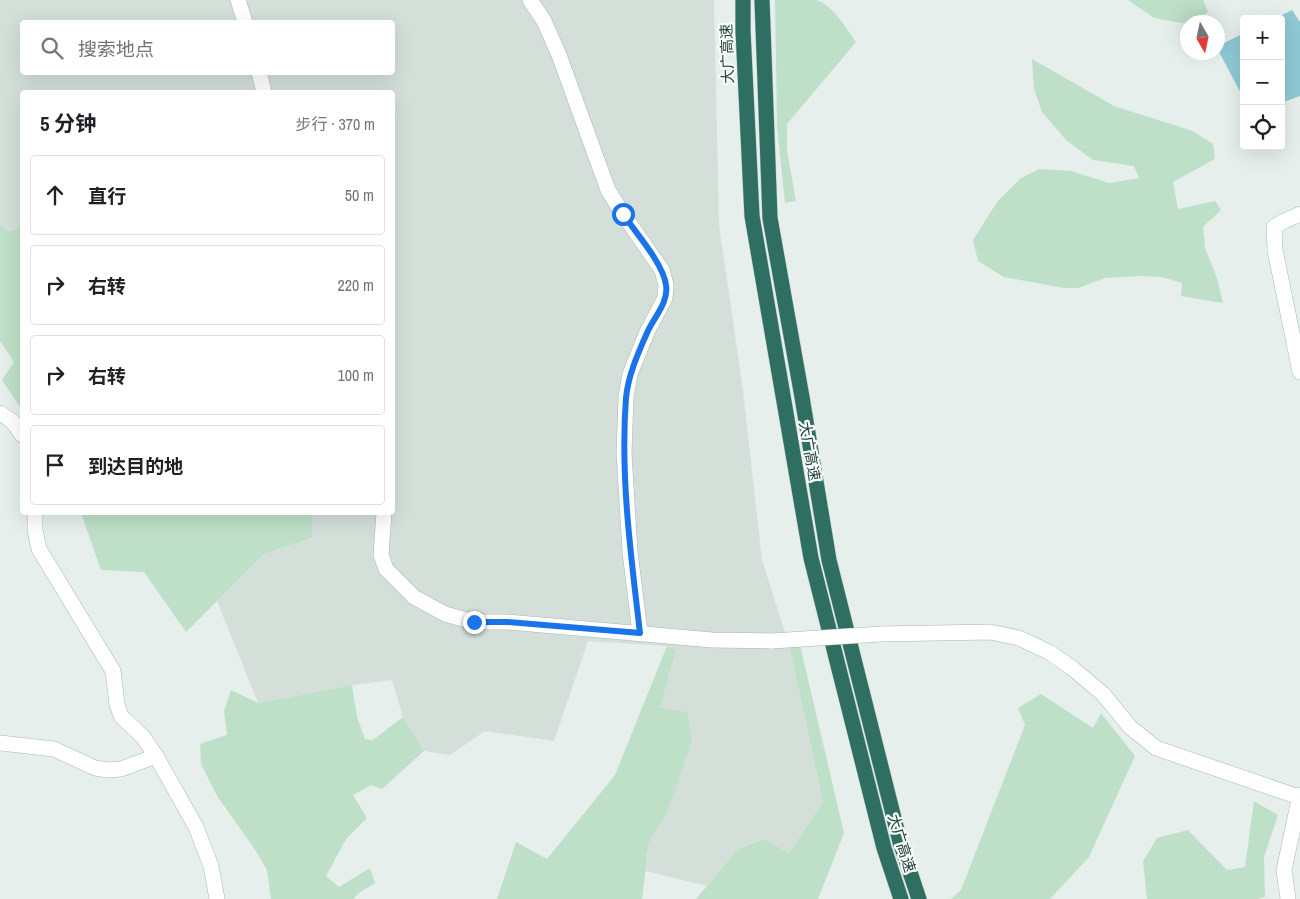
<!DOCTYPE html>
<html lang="zh">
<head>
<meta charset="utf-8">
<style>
  :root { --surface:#fff; --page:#f2f2f2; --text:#202124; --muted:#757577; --line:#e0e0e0 }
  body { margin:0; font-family:"Archivo Narrow","Noto Sans SC",sans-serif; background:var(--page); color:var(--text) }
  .controls { position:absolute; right:15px; top:15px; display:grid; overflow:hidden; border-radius:5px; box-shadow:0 5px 20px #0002 }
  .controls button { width:45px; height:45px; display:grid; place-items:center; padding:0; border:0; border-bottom:1px solid var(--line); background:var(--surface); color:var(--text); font:25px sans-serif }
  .compass { position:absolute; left:1180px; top:15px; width:45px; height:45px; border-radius:50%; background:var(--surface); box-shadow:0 5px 20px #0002; rotate:171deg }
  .stop { position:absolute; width:15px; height:15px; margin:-11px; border:4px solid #1a73e8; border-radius:50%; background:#fff }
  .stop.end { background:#1a73e8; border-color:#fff; box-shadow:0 1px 5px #0008 }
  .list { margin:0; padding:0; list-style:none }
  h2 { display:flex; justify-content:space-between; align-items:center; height:65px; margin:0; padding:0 20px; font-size:21px }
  h2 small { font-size:16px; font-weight:400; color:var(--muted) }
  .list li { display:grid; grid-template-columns:32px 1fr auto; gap:15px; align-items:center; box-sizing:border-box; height:80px; margin:0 10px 10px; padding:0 10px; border:1px solid var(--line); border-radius:5px }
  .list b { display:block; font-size:19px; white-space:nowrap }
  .list em { font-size:16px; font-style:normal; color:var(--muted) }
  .icon { flex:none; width:28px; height:28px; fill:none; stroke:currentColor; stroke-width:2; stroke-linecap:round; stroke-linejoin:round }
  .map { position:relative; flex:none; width:1300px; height:899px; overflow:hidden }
  .search { position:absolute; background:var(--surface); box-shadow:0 5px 20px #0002; left:20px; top:20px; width:375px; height:55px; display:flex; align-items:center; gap:12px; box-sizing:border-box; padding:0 18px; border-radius:5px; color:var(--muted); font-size:19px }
  .panel { position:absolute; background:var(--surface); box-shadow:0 5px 20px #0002; left:20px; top:90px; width:375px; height:425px; border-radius:5px }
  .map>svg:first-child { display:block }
</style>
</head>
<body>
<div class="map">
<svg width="1300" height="899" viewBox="0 0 1300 899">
  <rect width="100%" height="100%" fill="#e6efeb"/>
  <path fill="#d4dfda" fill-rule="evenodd" d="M0,0H714L719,225L743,390L762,560L789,645L823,802L789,853L765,839L738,849L707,886L646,871L649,842L667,813L660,708L676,650L667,646L588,641L554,741L485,731L450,755L424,751L403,717L392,680L352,685L258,703L217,601L264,554L312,538V513L392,512V92H22V227L9,233L0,224ZM22,22H392V72H22Z"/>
  <g fill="#bfe0c8">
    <path d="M775,0C788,0 802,0 815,0C832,3 846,28 856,42L787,124V151L796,201L785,203L777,126Z"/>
    <polygon points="1128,0 1203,0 1208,12 1195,22 1187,24 1154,18"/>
    <polygon points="1032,59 1114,106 1193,131 1213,144 1215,159 1173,182 1178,209 1215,201 1221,210 1203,227 1205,248 1217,278 1223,303 1181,296 1182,283 1162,277 1140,276 1105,278 1078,288 1064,288 1004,277 978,261 973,240 997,202 1021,178 1039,169 1071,171 1109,183 1139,178 1134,166 1093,160 1067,141 1042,112 1034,89"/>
    <polygon points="0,224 9,232 22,227 22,410 2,380 14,362 0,341"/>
    <polygon points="81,513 312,513 312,538 264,554 186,632 144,572 101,570"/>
    <polygon points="789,645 800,645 844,833 818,899 696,899 738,849 765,839 789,853 823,802"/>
    <polygon points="667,646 676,650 660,708 687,712 692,740 667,813 649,842 642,899 497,899 516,842 547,859 615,775"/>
    <polygon points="352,685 357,717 365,739 373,740 403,717 424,751 382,789 371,785 353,795 367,818 346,839 326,876 339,887 370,868 375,883 360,892 353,899 271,899 267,870 254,848 217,796 201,764 200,744 227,735 224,711 231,690 258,703"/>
    <polygon points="1041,694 1093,728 1101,713 1135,756 1089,857 1050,899 951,899 961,890 1025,725 1018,708"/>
    <polygon points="1254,801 1278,815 1264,857 1265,897 1258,899 1147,899 1143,861 1157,838 1188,830 1227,870 1245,867"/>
  </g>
  <g fill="#8ec9d4">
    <polygon points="1292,10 1300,22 1300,96 1281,103 1281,19 1274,19"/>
    <polygon points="1244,33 1244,99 1218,50 1218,46"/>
  </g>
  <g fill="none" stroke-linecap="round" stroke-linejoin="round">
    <defs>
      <g id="minor">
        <polyline points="238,0 245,22"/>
        <polyline points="530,0 544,21 559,55 608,190 623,214 662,270 666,285 665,298 647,332 630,374 626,397 624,453 630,552 640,633"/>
        <polyline points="259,72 264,92"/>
        <polyline points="1300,214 1284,221 1274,227 1275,250 1300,372"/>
        <polyline points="0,413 13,422 22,435"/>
        <polyline points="35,512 35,530 39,549 113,671 117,704 121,716 143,737 156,756 196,827 211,866 217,899"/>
        <polyline points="384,512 381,555 386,569 414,597 445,614 474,622 507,622 712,640 772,641"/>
        <polyline points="881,634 990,632 1019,638 1049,652 1072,668 1103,694 1130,727 1156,748 1299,797"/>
        <polyline points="0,743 54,749 95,768 108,770 121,769 156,756"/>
        <polyline points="1288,899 1284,870 1300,795"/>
      </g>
      <g id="highway">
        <polyline points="743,0 743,31 752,216 811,558 884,848 901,899"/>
        <polyline points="762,0 770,218 802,397 829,560 900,842 919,899"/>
      </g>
    </defs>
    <use href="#minor" stroke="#a8b8b2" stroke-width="16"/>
    <use href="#highway" stroke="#c2cac8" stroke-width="16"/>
    <use href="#minor" stroke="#fff" stroke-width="15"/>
    <use href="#highway" stroke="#2f6f62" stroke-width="15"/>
    <defs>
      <polyline id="minor-bridge" points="772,641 881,634"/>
    </defs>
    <use href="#minor-bridge" stroke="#a8b8b2" stroke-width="16" stroke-linecap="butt"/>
    <use href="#minor-bridge" stroke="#fff" stroke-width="15"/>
  </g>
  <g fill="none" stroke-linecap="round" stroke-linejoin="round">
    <path stroke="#1a73e8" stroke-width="6" d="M474,622H507L640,633C631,556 620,476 626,398C628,376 638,353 647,333C653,318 669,303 666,285C663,263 635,232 623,214"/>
  </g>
  <g text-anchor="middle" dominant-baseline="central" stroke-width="4.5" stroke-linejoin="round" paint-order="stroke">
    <g font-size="15" fill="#24423a" stroke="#f7fbf9">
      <text transform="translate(727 54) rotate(-92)">大广高速</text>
      <text transform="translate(810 451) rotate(80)">大广高速</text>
      <text transform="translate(902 843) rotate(73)">大广高速</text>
    </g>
  </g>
</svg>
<div class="controls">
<button>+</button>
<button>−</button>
<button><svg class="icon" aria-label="locate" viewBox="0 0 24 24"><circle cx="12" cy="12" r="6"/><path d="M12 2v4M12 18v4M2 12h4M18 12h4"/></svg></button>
</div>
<svg class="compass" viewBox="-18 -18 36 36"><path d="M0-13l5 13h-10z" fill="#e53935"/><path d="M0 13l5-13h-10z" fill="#757577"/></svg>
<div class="stop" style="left:623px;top:214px"></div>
<div class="stop end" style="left:474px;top:622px"></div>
<div class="search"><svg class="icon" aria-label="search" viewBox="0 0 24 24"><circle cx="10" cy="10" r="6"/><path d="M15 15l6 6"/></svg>搜索地点</div>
<section class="panel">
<h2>5 分钟<small>步行 · 370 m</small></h2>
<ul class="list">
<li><svg class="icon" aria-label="ahead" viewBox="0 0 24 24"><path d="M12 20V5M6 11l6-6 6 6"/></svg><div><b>直行</b></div><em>50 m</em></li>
<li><svg class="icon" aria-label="right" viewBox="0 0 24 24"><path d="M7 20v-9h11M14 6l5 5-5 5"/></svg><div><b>右转</b></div><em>220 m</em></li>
<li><svg class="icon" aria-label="right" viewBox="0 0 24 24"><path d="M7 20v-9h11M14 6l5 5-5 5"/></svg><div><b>右转</b></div><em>100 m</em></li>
<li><svg class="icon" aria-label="arrive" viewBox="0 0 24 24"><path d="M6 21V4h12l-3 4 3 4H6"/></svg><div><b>到达目的地</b></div></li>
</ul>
</section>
</div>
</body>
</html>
